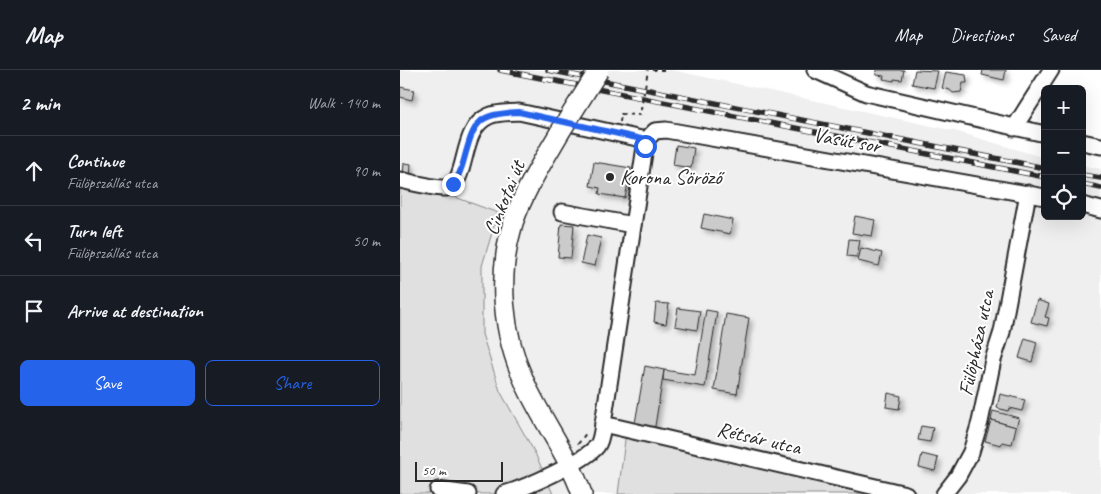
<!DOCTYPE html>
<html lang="en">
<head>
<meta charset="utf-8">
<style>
  :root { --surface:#171b24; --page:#242831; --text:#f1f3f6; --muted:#9ea1a6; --line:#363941; --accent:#2563eb }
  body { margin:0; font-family:Caveat,sans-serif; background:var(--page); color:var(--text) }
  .controls { position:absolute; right:15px; top:15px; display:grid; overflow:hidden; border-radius:8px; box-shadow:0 5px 20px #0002 }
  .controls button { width:45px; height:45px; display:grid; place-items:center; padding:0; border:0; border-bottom:1px solid var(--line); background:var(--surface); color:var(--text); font:25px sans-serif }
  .scale { position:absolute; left:15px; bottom:12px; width:88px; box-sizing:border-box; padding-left:5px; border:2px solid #2b2b2b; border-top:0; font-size:14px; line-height:18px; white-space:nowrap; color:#2b2b2b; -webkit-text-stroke:4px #fff; paint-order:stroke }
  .stop { position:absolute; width:15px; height:15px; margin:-11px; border:4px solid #2563eb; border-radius:50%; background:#fff }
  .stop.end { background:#2563eb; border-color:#fff; box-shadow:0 1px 5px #0008 }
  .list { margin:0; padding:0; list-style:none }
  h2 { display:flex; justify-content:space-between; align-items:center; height:65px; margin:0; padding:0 20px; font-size:21px }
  h2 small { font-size:16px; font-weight:400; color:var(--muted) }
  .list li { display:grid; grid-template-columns:32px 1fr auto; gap:15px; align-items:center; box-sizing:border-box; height:70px; padding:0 20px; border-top:1px solid var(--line) }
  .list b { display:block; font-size:19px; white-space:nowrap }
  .list p { margin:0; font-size:16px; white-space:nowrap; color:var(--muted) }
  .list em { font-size:16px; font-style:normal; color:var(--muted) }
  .actions { display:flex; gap:10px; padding:15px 20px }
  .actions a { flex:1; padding:11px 0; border:1px solid var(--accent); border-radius:8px; text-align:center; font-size:18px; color:var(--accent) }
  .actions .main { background:var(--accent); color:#fff }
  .icon { flex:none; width:28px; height:28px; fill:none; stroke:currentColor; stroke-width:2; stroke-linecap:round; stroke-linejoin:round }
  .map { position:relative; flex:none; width:701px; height:424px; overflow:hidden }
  header { display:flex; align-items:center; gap:30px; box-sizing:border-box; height:70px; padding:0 25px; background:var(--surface); border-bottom:1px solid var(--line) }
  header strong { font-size:24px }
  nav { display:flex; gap:28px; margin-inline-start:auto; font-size:18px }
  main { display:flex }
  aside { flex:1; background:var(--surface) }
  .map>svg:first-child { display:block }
</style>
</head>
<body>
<header>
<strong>Map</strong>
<nav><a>Map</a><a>Directions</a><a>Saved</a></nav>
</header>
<main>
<aside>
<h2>2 min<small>Walk · 140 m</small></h2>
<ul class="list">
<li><svg class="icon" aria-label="ahead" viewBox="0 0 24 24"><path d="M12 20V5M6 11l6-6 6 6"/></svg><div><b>Continue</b><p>Fülöpszállás utca</p></div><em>90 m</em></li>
<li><svg class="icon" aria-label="left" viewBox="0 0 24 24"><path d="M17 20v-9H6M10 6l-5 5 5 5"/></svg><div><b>Turn left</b><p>Fülöpszállás utca</p></div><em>50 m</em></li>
<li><svg class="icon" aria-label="arrive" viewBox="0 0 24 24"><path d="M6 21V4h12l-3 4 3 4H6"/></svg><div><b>Arrive at destination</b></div></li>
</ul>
<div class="actions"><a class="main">Save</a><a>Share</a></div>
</aside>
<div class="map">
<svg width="701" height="424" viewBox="0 0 701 424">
  <defs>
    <filter id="shadow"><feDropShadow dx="3.5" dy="3.5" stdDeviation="2.5" flood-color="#0004"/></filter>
  </defs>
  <rect width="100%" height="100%" fill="#fff"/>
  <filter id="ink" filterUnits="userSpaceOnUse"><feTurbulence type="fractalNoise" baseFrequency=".02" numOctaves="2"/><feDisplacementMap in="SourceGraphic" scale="10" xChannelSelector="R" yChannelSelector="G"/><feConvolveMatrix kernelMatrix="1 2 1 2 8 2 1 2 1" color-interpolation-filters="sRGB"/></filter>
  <g filter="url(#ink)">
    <polygon fill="#efefef" points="0,0 272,0 555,61 645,88 645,146 682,146 682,95 701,99 701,424 468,424 226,362 218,424 153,424 135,383 100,321 82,264 82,196 98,143 55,127 0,116"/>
    <g fill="#e0e0e0" stroke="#868686">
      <polygon points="0,116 55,127 98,143 82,196 82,264 100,321 135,383 153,424 0,424"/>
      <polygon points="226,362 468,424 218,424"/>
    </g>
    <g fill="#cbcbcb" stroke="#2b2b2b" filter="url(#shadow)">
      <polygon points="477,0 504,0 502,10 494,9 494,11 483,9 484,6 476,5"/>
      <polygon points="515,0 538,1 534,18 512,14"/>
      <polygon points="583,0 606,0 604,10 582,5"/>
      <polygon points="546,2 566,5 567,13 563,13 561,22 553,23 550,20 542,18"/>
      <polygon points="0,17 14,20 12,30 0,27"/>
      <polygon points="276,75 294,78 291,98 273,95"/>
      <polygon points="194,92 231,98 225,128 199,124 200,118 190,116"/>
      <polygon points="4,93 11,94 10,108 3,107"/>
      <polygon points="304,144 333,150 330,164 301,158"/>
      <polygon points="455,146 475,150 472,166 452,163"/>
      <polygon points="161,154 174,155 171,188 158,187"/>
      <polygon points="187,165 201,168 195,196 181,193"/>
      <polygon points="449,169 460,170 457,187 447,186"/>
      <polygon points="461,178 482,183 479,196 458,191"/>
      <polygon points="637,230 649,234 645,247 649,248 647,256 631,252"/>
      <polygon points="256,233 269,234 266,254 254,252"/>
      <polygon points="278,238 300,241 297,260 275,256"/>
      <polygon points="306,240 317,242 305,317 263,310 264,300 295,305"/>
      <polygon points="326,244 349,248 337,324 314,320"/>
      <polygon points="625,268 637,272 632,292 619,288"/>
      <polygon points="245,296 264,300 254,362 234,359"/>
      <polygon points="488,323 501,326 499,339 486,337"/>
      <polygon points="600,324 625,330 622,341 609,338 608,341 597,338"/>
      <polygon points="593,341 619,348 616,357 591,350"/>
      <polygon points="591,350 616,357 612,374 602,372 601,375 585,371"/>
      <polygon points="521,356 533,358 530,372 518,370"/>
      <polygon points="522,384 538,388 535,401 519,397"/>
    </g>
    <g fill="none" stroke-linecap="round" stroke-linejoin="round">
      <defs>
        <g id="minor">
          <polyline points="415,0 466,23 645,64"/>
          <polyline points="614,58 651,0"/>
          <polyline points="246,70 255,61 266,60 645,127"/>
          <polyline points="682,72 701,76"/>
          <path d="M0,110C10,112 37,119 46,118C70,113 58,59 89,46C98,42 109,43 119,42L246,70"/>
          <polyline points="682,135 701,140"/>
          <polyline points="162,142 233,155"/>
          <polyline points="203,354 506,424"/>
          <polyline points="38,420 68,424"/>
          <path d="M104,424C125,418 184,392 197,376C201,371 202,361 203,354L246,70"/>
          <polyline points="544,424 558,406 571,382 580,352 593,290 602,262 628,123"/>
        </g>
        <path id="major" d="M160,62C143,91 124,121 113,153C97,205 102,263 125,313C142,351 168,384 182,424"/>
      </defs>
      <use href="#minor" stroke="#2b2b2b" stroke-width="19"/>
      <use href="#major" stroke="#2b2b2b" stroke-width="22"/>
      <g stroke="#2b2b2b" stroke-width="2" stroke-dasharray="4 4" stroke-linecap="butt">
        <polyline points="252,0 266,0"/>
        <polyline points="220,52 221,44 240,45 248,0"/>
        <polyline points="178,374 187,362"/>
      </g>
      <use href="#minor" stroke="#fff" stroke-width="15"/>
      <use href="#major" stroke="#fff" stroke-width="19"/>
      <defs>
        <g id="rail">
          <polyline points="100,0 645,107"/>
          <polyline points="148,0 645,98"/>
          <polyline points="682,105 701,108"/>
          <polyline points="682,114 701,118"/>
        </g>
      </defs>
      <use href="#rail" stroke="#2b2b2b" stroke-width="5.5"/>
      <use href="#rail" stroke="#fff" stroke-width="4" stroke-dasharray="11" stroke-linecap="butt"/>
      <defs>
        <polyline id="major-bridge" points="160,62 199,0"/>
      </defs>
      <use href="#major-bridge" stroke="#2b2b2b" stroke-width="22" stroke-linecap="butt"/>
      <use href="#major-bridge" stroke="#fff" stroke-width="19"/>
    </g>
  </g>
  <g fill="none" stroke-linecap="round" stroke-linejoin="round" filter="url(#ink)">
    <path stroke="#2563eb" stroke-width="6" d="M53,114C59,107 60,102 63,93C74,53 75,44 119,42L246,70L245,76"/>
  </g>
  <circle fill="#2b2b2b" stroke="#fff" stroke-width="2" cx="210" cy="107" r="5"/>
  <g text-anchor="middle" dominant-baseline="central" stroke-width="4" stroke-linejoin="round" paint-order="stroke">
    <g font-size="21" fill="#2b2b2b" stroke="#fff">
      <text transform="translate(447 70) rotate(10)">Vasút sor</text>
      <text transform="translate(104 128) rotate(-68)">Cinkotai út</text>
      <text transform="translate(576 273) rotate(-78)">Fülöpháza utca</text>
      <text transform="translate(359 368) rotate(13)">Rétsár utca</text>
    </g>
    <g font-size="21" fill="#2b2b2b" stroke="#fff" text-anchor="start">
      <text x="220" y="107">Korona Söröző</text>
    </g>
  </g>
</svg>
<div class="controls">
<button>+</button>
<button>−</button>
<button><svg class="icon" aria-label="locate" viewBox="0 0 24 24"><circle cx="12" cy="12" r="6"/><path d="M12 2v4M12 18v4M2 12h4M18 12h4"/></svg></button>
</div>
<div class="scale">50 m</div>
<div class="stop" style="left:245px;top:76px"></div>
<div class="stop end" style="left:53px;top:114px"></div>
</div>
</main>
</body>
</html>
